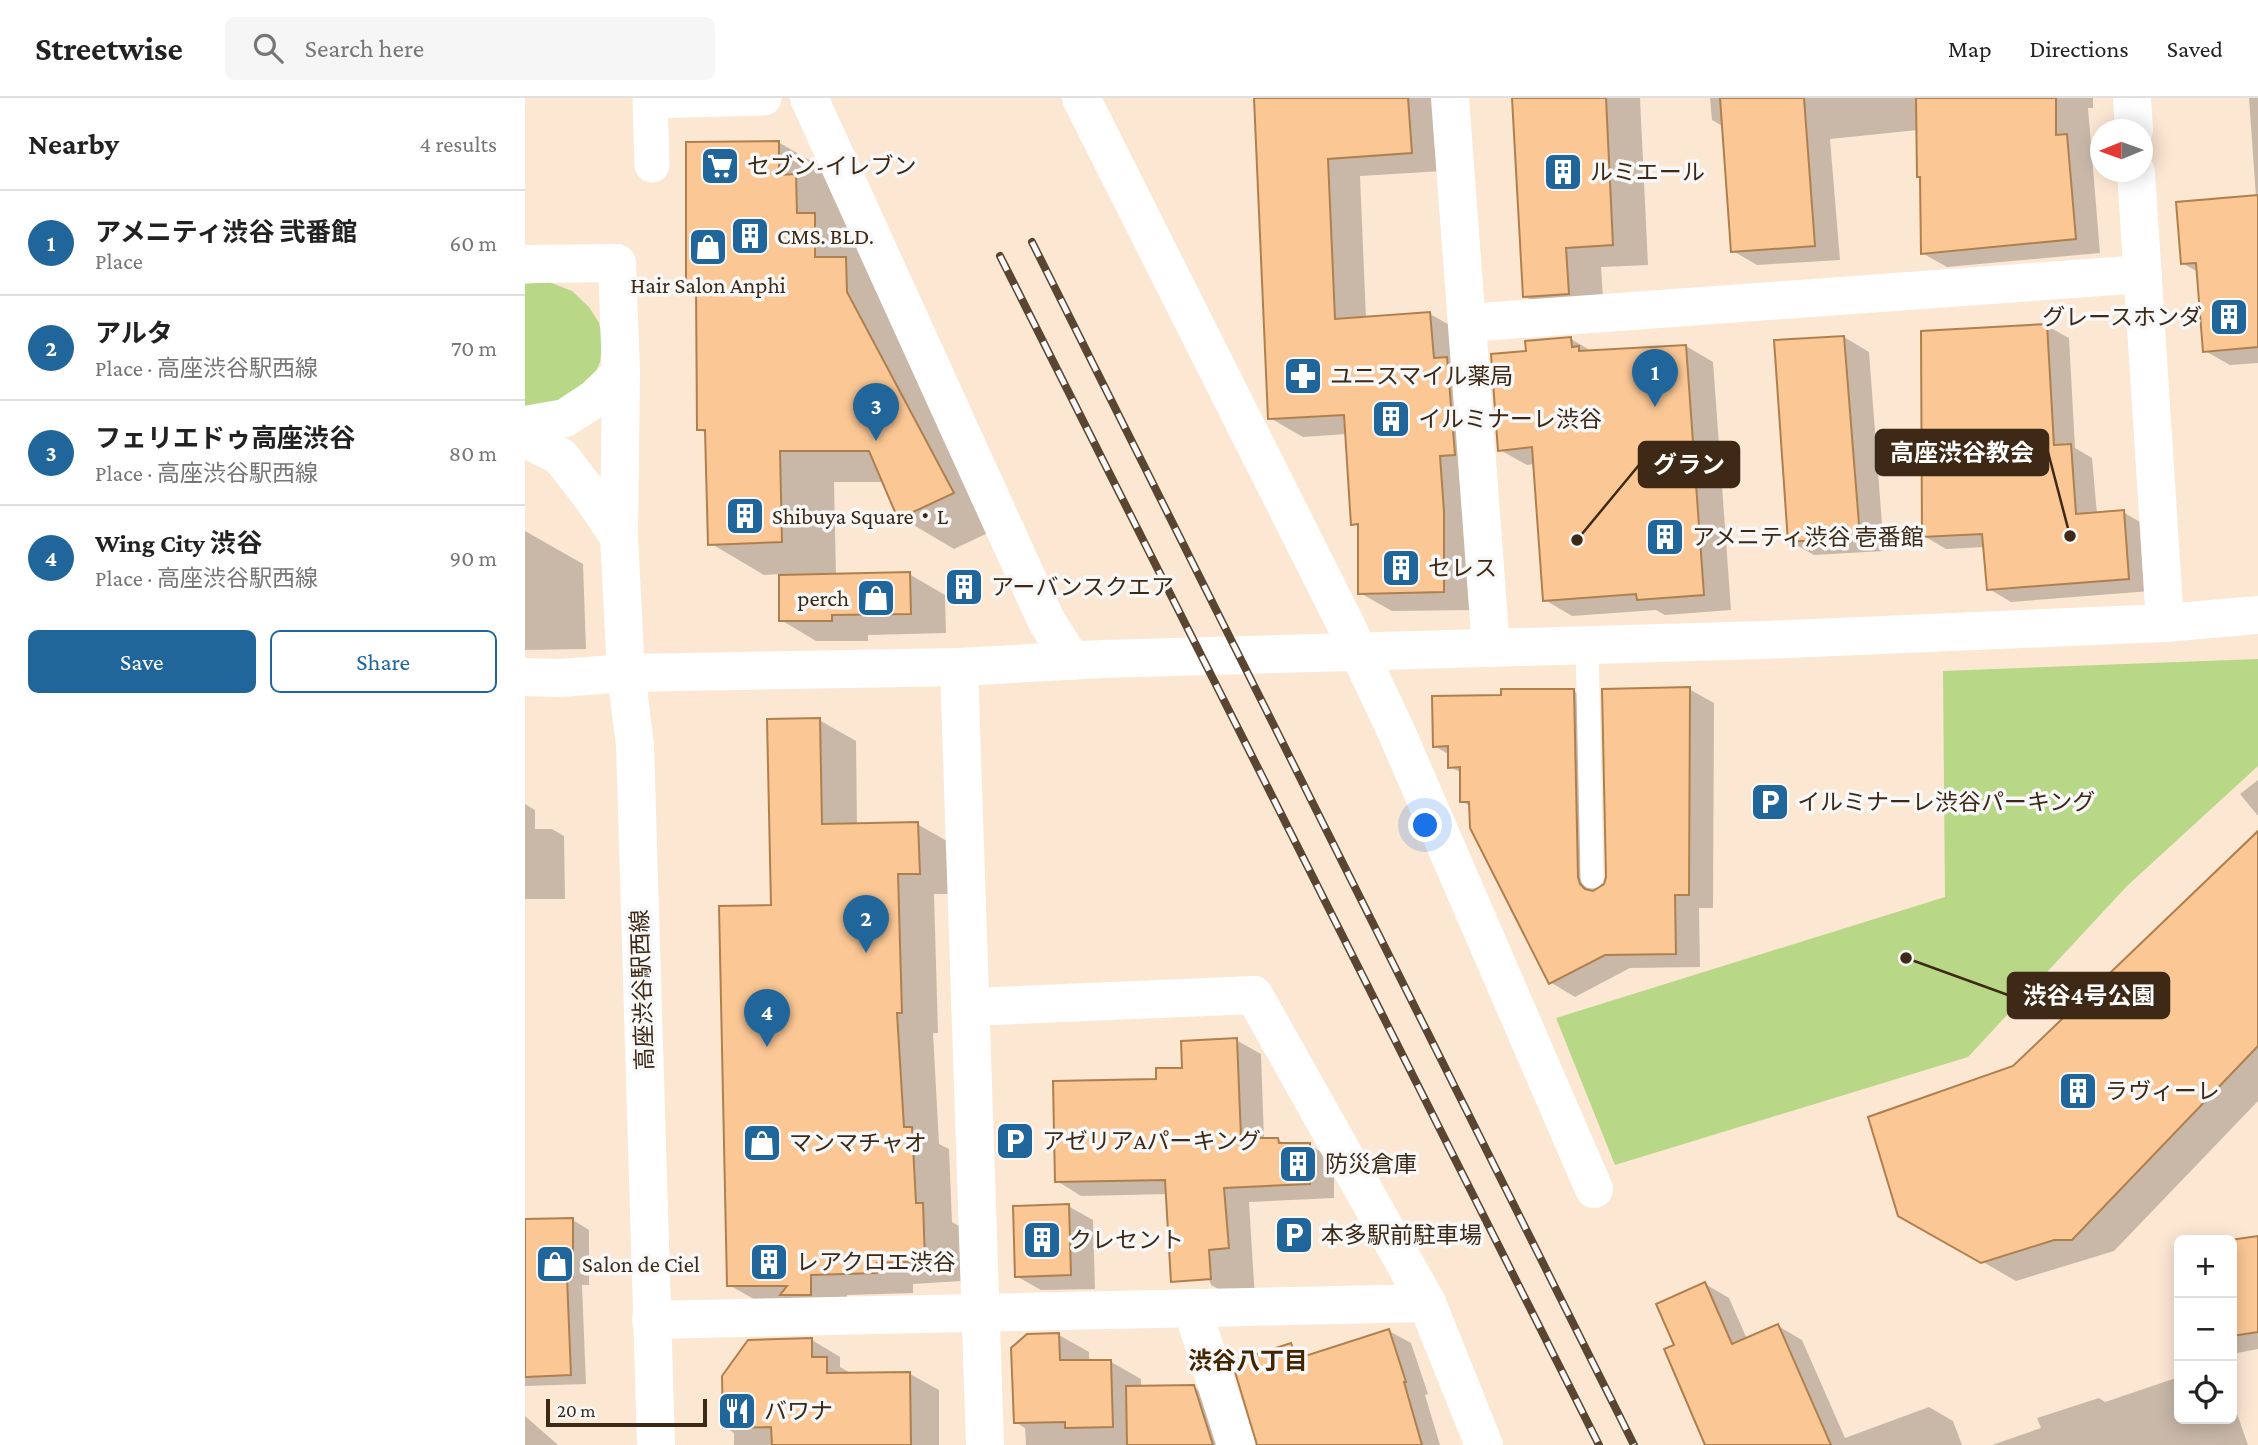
<!DOCTYPE html>
<html lang="en">
<head>
<meta charset="utf-8">
<style>
  :root { --surface:#fff; --page:#f6f6f6; --text:#222; --muted:#767676; --line:#e0e0e0; --accent:#20669a }
  body { margin:0; font-family:"Crimson Pro","Noto Sans JP",serif; background:var(--page); color:var(--text) }
  .controls { position:absolute; right:21px; bottom:21px; display:grid; overflow:hidden; border-radius:10px; box-shadow:0 4px 18px #0003 }
  .controls button { width:63px; height:63px; display:grid; place-items:center; padding:0; border:0; border-bottom:2px solid var(--line); background:var(--surface); color:var(--text); font:35px sans-serif }
  .compass { position:absolute; left:1565px; top:21px; width:63px; height:63px; border-radius:50%; background:var(--surface); box-shadow:0 4px 18px #0003; rotate:269deg }
  .scale { position:absolute; left:21px; bottom:18px; width:161px; box-sizing:border-box; padding-left:7px; border:4px solid #3d2915; border-top:0; font-size:19px; line-height:24px; white-space:nowrap; color:#3d2915; -webkit-text-stroke:5px #f8f8f8; paint-order:stroke }
  .you { position:absolute; left:901px; top:728px; width:24px; height:24px; margin:-18px; border:5px solid #fff; border-radius:50%; background:#1a73e8; box-shadow:0 0 0 10px #1a73e833 }
  .badge { display:grid; place-items:center; width:46px; height:46px; border-radius:50%; background:var(--accent); color:#fff; font-size:23px; font-weight:700 }
  .pin { position:absolute; translate:-50% -58px; filter:drop-shadow(0 2px 4px #0008) }
  .pin::after { content:''; position:absolute; top:37px; width:24px; height:21px; background:inherit; clip-path:polygon(0 0,100% 0,50% 100%) }
  .list { margin:0; padding:0; list-style:none }
  h2 { display:flex; justify-content:space-between; align-items:center; height:91px; margin:0; padding:0 28px; font-size:30px }
  h2 small { font-size:23px; font-weight:400; color:var(--muted) }
  .list li { display:grid; grid-template-columns:46px 1fr auto; gap:21px; align-items:center; box-sizing:border-box; height:105px; padding:0 28px; border-top:2px solid var(--line) }
  .list b { display:block; font-size:26px; white-space:nowrap }
  .list p { margin:0; font-size:23px; white-space:nowrap; color:var(--muted) }
  .list em { font-size:23px; font-style:normal; color:var(--muted) }
  .actions { display:flex; gap:14px; padding:21px 28px }
  .actions a { flex:1; padding:16px 0; border:2px solid var(--accent); border-radius:10px; text-align:center; font-size:24px; color:var(--accent) }
  .actions .main { background:var(--accent); color:#fff }
  .icon { flex:none; width:38px; height:38px; fill:none; stroke:currentColor; stroke-width:2; stroke-linecap:round; stroke-linejoin:round }
  .map { position:relative; flex:none; width:1733px; height:1347px; overflow:hidden }
  header { display:flex; align-items:center; gap:42px; box-sizing:border-box; height:98px; padding:0 35px; background:var(--surface); border-bottom:2px solid var(--line) }
  header strong { font-size:33px }
  nav { display:flex; gap:38px; margin-inline-start:auto; font-size:24px }
  .search { width:490px; height:63px; background:var(--page); display:flex; align-items:center; gap:18px; box-sizing:border-box; padding:0 24px; border-radius:10px; color:var(--muted); font-size:26px }
  main { display:flex }
  aside { flex:1; background:var(--surface) }
  .map>svg:first-child { display:block }
</style>
</head>
<body>
<header>
<strong>Streetwise</strong>
<div class="search"><svg class="icon" aria-label="search" viewBox="0 0 24 24"><circle cx="10" cy="10" r="6"/><path d="M15 15l6 6"/></svg>Search here</div>
<nav><a>Map</a><a>Directions</a><a>Saved</a></nav>
</header>
<main>
<aside>
<h2>Nearby<small>4 results</small></h2>
<ul class="list">
<li><span class="badge">1</span><div><b>アメニティ渋谷 弐番館</b><p>Place</p></div><em>60 m</em></li>
<li><span class="badge">2</span><div><b>アルタ</b><p>Place · 高座渋谷駅西線</p></div><em>70 m</em></li>
<li><span class="badge">3</span><div><b>フェリエドゥ高座渋谷</b><p>Place · 高座渋谷駅西線</p></div><em>80 m</em></li>
<li><span class="badge">4</span><div><b>Wing City 渋谷</b><p>Place · 高座渋谷駅西線</p></div><em>90 m</em></li>
</ul>
<div class="actions"><a class="main">Save</a><a>Share</a></div>
</aside>
<div class="map">
<svg width="1733" height="1347" viewBox="0 0 1733 1347">
  <rect width="100%" height="100%" fill="#fce7d3"/>
  <g fill="#b8d787">
    <polygon points="24,184 47,193 64,209 74,225 78,242 75,264 69,278 38,305 0,308 0,186"/>
    <polygon points="1733,561 1733,668 1602,788 1443,959 1090,1067 1031,920 1420,799 1418,573"/>
  </g>
  <g fill="#0003">
    <polygon points="731,0 914,0 918,73 835,78 841,220 905,216 937,234 951,512 867,513 835,495 835,429 828,425 822,336 778,339 745,320"/>
    <polygon points="988,0 1115,0 1123,167 1076,169 1079,215 1035,219 999,198"/>
    <polygon points="1185,0 1568,0 1568,10 1563,10 1575,155 1422,169 1397,155 1397,79 1393,32 1305,41 1315,162 1232,167 1208,153 1199,29 1187,22"/>
    <polygon points="1724,0 1733,0 1733,265 1705,267 1680,253 1673,174 1657,165 1731,99"/>
    <polygon points="253,44 307,75 308,100 325,109 325,137 343,148 482,426 429,451 375,419 359,384 309,384 311,477 384,476 420,497 421,535 343,537 343,543 291,543 256,522 256,476 239,477 185,445 182,336 174,331 173,190 163,184"/>
    <polygon points="1522,228 1544,240 1550,350 1567,360 1572,416 1598,414 1620,427 1626,493 1486,504 1464,491 1460,449 1421,451 1399,438"/>
    <polygon points="1319,239 1344,254 1359,453 1289,457 1264,443"/>
    <polygon points="1046,241 1068,254 1161,248 1188,264 1206,512 1140,517 1131,512 1047,518 1020,502 1010,366 1002,367 975,352 1003,254"/>
    <polygon points="0,433 58,466 61,551 0,552"/>
    <polygon points="1164,591 1189,605 1188,810 1174,810 1175,869 1105,870 1050,899 1025,884 946,709 937,703 937,675 925,669 925,657 909,648 978,598 1048,593 1073,607 1077,789 1080,788"/>
    <polygon points="294,622 331,643 332,727 392,726 429,747 431,796 409,796 413,935 408,935 414,1046 424,1051 427,1124 434,1128 436,1183 388,1186 388,1195 322,1197 322,1217 241,1208 204,1187 247,808"/>
    <polygon points="1733,682 1733,718 1715,696"/>
    <polygon points="0,706 10,712 10,731 27,731 39,738 40,801 0,801"/>
    <polygon points="1733,816 1733,1003 1589,1153 1491,1183 1375,1116 1489,969"/>
    <polygon points="711,942 736,956 739,1042 753,1042 762,1047 784,1047 809,1061 809,1100 724,1104 730,1201 711,1201 686,1187 670,1140 643,1096 556,1098 532,1083 633,983 659,972"/>
    <polygon points="543,1108 568,1122 570,1191 516,1192 491,1178"/>
    <polygon points="0,1122 48,1122 64,1132 64,1187 57,1187 61,1286 0,1288"/>
    <polygon points="1733,1139 1733,1251 1707,1256 1707,1144"/>
    <polygon points="1180,1186 1204,1200 1222,1241 1253,1228 1277,1242 1320,1340 1404,1309 1428,1323 1437,1347 1199,1347 1151,1248"/>
    <polygon points="864,1233 886,1245 903,1296 900,1297 915,1347 739,1347 766,1247 785,1258"/>
    <polygon points="534,1237 564,1254 564,1264 586,1264 616,1281 616,1290 668,1289 699,1307 700,1347 501,1347 500,1330 490,1324"/>
    <polygon points="287,1242 315,1259 315,1269 329,1277 385,1276 414,1292 414,1347 209,1347 209,1335 200,1329"/>
    <polygon points="1654,1279 1654,1321 1707,1321 1707,1301 1723,1347 1467,1347 1516,1330 1512,1320 1574,1300 1580,1304"/>
    <polygon points="0,1318 33,1347 0,1347"/>
  </g>
  <g fill="#fbc795" stroke="#af804f" stroke-width="2">
    <polygon points="729,0 883,0 887,55 803,61 810,221 905,214 909,260 922,259 930,357 915,358 919,414 919,494 833,496 833,426 826,427 819,317 743,321"/>
    <polygon points="987,0 1081,0 1088,147 1041,150 1044,196 998,199"/>
    <polygon points="1195,0 1279,0 1290,148 1206,154"/>
    <polygon points="1391,0 1531,0 1531,37 1542,36 1551,141 1396,156 1395,79 1392,79"/>
    <polygon points="254,43 254,77 271,76 272,115 290,115 290,159 321,159 322,194 429,395 373,421 344,353 255,353 257,444 183,447 180,332 172,332 171,185 161,185 161,44"/>
    <polygon points="1733,97 1733,249 1678,254 1671,165 1656,166 1651,104"/>
    <polygon points="1522,226 1529,347 1546,346 1551,416 1599,412 1604,481 1462,492 1457,436 1397,439 1396,233"/>
    <polygon points="1319,238 1335,439 1263,444 1249,242"/>
    <polygon points="1046,239 1047,249 1054,248 1054,253 1161,247 1179,497 1112,502 1111,496 1018,503 1007,349 973,353 966,256 1001,253 1000,243"/>
    <polygon points="385,474 386,516 307,517 307,523 254,523 254,477"/>
    <polygon points="1165,589 1164,797 1150,797 1151,856 1080,857 1024,886 945,730 944,704 935,704 935,669 923,670 923,648 908,649 907,598 976,597 976,591 1049,591 1053,779 1055,786 1060,791 1068,793 1079,786 1081,779 1077,591"/>
    <polygon points="295,620 297,726 393,724 395,776 373,776 377,915 372,915 379,1029 387,1029 391,1105 398,1105 400,1163 352,1165 352,1175 286,1177 286,1197 255,1197 262,1188 202,1188 194,808 246,807 242,621"/>
    <polygon points="1733,733 1733,948 1547,1142 1529,1142 1456,1165 1373,1118 1343,1019 1488,968"/>
    <polygon points="712,940 716,1040 753,1040 754,1045 785,1045 785,1086 699,1090 704,1150 684,1152 686,1181 646,1184 640,1082 530,1084 528,983 631,981 631,970 657,970 656,943"/>
    <polygon points="544,1106 546,1177 490,1179 488,1108"/>
    <polygon points="48,1120 48,1179 42,1179 46,1277 0,1279 0,1121"/>
    <polygon points="1733,1138 1733,1234 1707,1238 1707,1142 1705,1142"/>
    <polygon points="1180,1184 1207,1246 1253,1226 1306,1347 1180,1347 1139,1251 1149,1247 1131,1206"/>
    <polygon points="864,1231 881,1284 879,1284 897,1347 732,1347 707,1264 766,1245 771,1261"/>
    <polygon points="534,1235 535,1262 586,1262 588,1329 540,1330 540,1324 489,1325 486,1250 502,1236"/>
    <polygon points="287,1240 287,1259 302,1259 302,1275 385,1274 386,1347 247,1347 246,1329 198,1330 197,1278 223,1242"/>
    <polygon points="669,1287 688,1347 602,1347 601,1288"/>
  </g>
  <g fill="none" stroke-linecap="round" stroke-linejoin="round">
    <polyline stroke="#fff" stroke-width="23" points="1062,547 1067,779"/>
    <polyline stroke="#fff" stroke-width="35" points="127,67 125,3 239,0"/>
    <g stroke="#fff" stroke-width="38">
      <polyline points="284,0 522,524 547,563"/>
      <polyline points="556,0 821,527 871,633 1069,1091"/>
      <polyline points="925,0 966,550"/>
      <polyline points="1607,0 1609,32"/>
      <polyline points="1611,74 1640,525"/>
      <polyline points="0,166 92,165 96,275 94,439"/>
      <polyline points="942,225 1618,176"/>
      <polyline points="0,327 40,320 69,301 96,275"/>
      <polyline points="0,340 36,359 69,402 94,439"/>
      <polyline points="434,569 460,1347"/>
      <polyline points="445,909 729,897 902,1205 959,1347"/>
      <polyline points="667,1210 711,1347"/>
      <polyline points="126,1222 902,1205"/>
    </g>
    <g stroke="#fff" stroke-width="38">
      <polyline points="94,439 101,575 110,647 131,1347"/>
      <polyline points="0,579 36,580 101,575 434,569 578,561 1239,542 1640,525 1733,517"/>
    </g>
    <defs>
      <g id="rail">
        <polyline points="507,144 1109,1347"/>
        <polyline points="475,158 1074,1347"/>
      </g>
    </defs>
    <use href="#rail" stroke="#594531" stroke-width="8"/>
    <use href="#rail" stroke="#f8f8f8" stroke-width="5" stroke-dasharray="16" stroke-linecap="butt"/>
  </g>
  <defs>
    <symbol id="supermarket-square" viewBox="-11 -11 22 22"><rect x="-9" y="-9" width="18" height="18" rx="4" fill="#20669a" stroke="#f8f8f8"/><path d="M-6-5.5h2.5l.6 2H6L4.5 2H-2.5L-4.4-4H-6ZM-1.5 3.2a1.3 1.3 0 1 0 .1 0ZM3 3.2a1.3 1.3 0 1 0 .1 0Z" fill="#fff"/></symbol>
    <symbol id="building-square" viewBox="-11 -11 22 22"><rect x="-9" y="-9" width="18" height="18" rx="4" fill="#20669a" stroke="#f8f8f8"/><path d="M-4-6H4V6H1V3H-1V6H-4ZM-2.5-4.3h1.7v1.8h-1.7ZM.8-4.3h1.7v1.8H.8ZM-2.5-1h1.7V.8h-1.7ZM.8-1h1.7V.8H.8Z" fill="#fff"/></symbol>
    <symbol id="shop-square" viewBox="-11 -11 22 22"><rect x="-9" y="-9" width="18" height="18" rx="4" fill="#20669a" stroke="#f8f8f8"/><path d="M-5-2.5h2.3a2.7 3.5 0 0 1 5.4 0H5L5.5 6h-11ZM-1.5-2.5h3a1.5 2.3 0 0 0-3 0Z" fill="#fff"/></symbol>
    <symbol id="pharmacy-square" viewBox="-11 -11 22 22"><rect x="-9" y="-9" width="18" height="18" rx="4" fill="#20669a" stroke="#f8f8f8"/><path d="M-2-6h4v4h4v4h-4v4h-4v-4h-4v-4h4Z" fill="#fff"/></symbol>
    <symbol id="parking-square" viewBox="-11 -11 22 22"><rect x="-9" y="-9" width="18" height="18" rx="4" fill="#20669a" stroke="#f8f8f8"/><path d="M-3.5-5.5H1a3.5 3.5 0 0 1 0 7H-1V5.5H-3.5ZM-1-3.4V-.6H.8a1.4 1.4 0 0 0 0-2.8Z" fill="#fff"/></symbol>
    <symbol id="restaurant-square" viewBox="-11 -11 22 22"><rect x="-9" y="-9" width="18" height="18" rx="4" fill="#20669a" stroke="#f8f8f8"/><path d="M-5-6h1v4h1v-4h1v4h1v-4h1v5L-1.5 .5V6h-2V.5L-5-1ZM5-6V6H3V1.5H1.5Q1.5-4 5-6Z" fill="#fff"/></symbol>
  </defs>
  <g fill-rule="evenodd">
    <use href="#supermarket-square" x="173" y="46" width="44" height="44"/>
    <use href="#building-square" x="1016" y="52" width="44" height="44"/>
    <use href="#building-square" x="203" y="116" width="44" height="44"/>
    <use href="#shop-square" x="161" y="127" width="44" height="44"/>
    <use href="#building-square" x="1682" y="197" width="44" height="44"/>
    <use href="#pharmacy-square" x="756" y="256" width="44" height="44"/>
    <use href="#building-square" x="844" y="299" width="44" height="44"/>
    <use href="#building-square" x="198" y="396" width="44" height="44"/>
    <use href="#building-square" x="1118" y="417" width="44" height="44"/>
    <use href="#building-square" x="854" y="448" width="44" height="44"/>
    <use href="#building-square" x="417" y="467" width="44" height="44"/>
    <use href="#shop-square" x="329" y="478" width="44" height="44"/>
    <use href="#parking-square" x="1223" y="682" width="44" height="44"/>
    <use href="#building-square" x="1531" y="971" width="44" height="44"/>
    <use href="#parking-square" x="468" y="1021" width="44" height="44"/>
    <use href="#shop-square" x="215" y="1023" width="44" height="44"/>
    <use href="#building-square" x="751" y="1044" width="44" height="44"/>
    <use href="#parking-square" x="747" y="1115" width="44" height="44"/>
    <use href="#building-square" x="495" y="1120" width="44" height="44"/>
    <use href="#building-square" x="222" y="1142" width="44" height="44"/>
    <use href="#shop-square" x="8" y="1144" width="44" height="44"/>
    <use href="#restaurant-square" x="190" y="1291" width="44" height="44"/>
  </g>
  <g text-anchor="middle" dominant-baseline="central" stroke-width="7" stroke-linejoin="round" paint-order="stroke">
    <g font-size="23" fill="#3d2915" stroke="#f8f8f8" text-anchor="start">
      <text x="222" y="68">セブン-イレブン</text>
      <text x="1065" y="74">ルミエール</text>
      <text x="252" y="138">CMS. BLD.</text>
      <text x="183" y="187" text-anchor="middle">Hair Salon Anphi</text>
      <text x="1677" y="219" text-anchor="end">グレースホンダ</text>
      <text x="805" y="278">ユニスマイル薬局</text>
      <text x="893" y="321">イルミナーレ渋谷</text>
      <text x="247" y="418">Shibuya Square・L</text>
      <text x="1167" y="439">アメニティ渋谷 壱番館</text>
      <text x="903" y="470">セレス</text>
      <text x="466" y="489">アーバンスクエア</text>
      <text x="324" y="500" text-anchor="end">perch</text>
      <text x="1272" y="704">イルミナーレ渋谷パーキング</text>
      <text x="1580" y="993">ラヴィーレ</text>
      <text x="517" y="1043">アゼリアAパーキング</text>
      <text x="264" y="1045">マンマチャオ</text>
      <text x="800" y="1066">防災倉庫</text>
      <text x="796" y="1137">本多駅前駐車場</text>
      <text x="544" y="1142">クレセント</text>
      <text x="271" y="1164">レアクロエ渋谷</text>
      <text x="57" y="1166">Salon de Ciel</text>
      <text x="239" y="1313">バワナ</text>
    </g>
    <g font-size="23" fill="#3d2915" stroke="#f8f8f8">
      <text transform="translate(117 892) rotate(-92)">高座渋谷駅西線</text>
    </g>
    <g font-size="24" font-weight="bold" fill="#452500" stroke="#f8f8f8">
      <text x="723" y="1262">渋谷八丁目</text>
    </g>
  </g>
  <path fill="none" stroke="#3d2915" stroke-width="2.5" d="M1545 438L1523 354M1052 442L1114 367M1381 860L1483 897"/>
  <g fill="#3d2915" stroke="#f8f8f8" stroke-width="2.5">
    <circle cx="1545" cy="438" r="7"/>
    <circle cx="1052" cy="442" r="7"/>
    <circle cx="1381" cy="860" r="7"/>
  </g>
  <g fill="#3d2915" stroke="#3d2915" stroke-width="2.5">
    <rect x="1351" y="332" width="172" height="45" rx="7"/>
    <rect x="1114" y="344" width="100" height="45" rx="7"/>
    <rect x="1483" y="875" width="161" height="45" rx="7"/>
  </g>
  <g font-size="24" text-anchor="middle" font-weight="bold" fill="#fff">
    <text x="1437" y="363">高座渋谷教会</text>
    <text x="1164" y="375">グラン</text>
    <text x="1564" y="906">渋谷4号公園</text>
  </g>
</svg>
<div class="controls">
<button>+</button>
<button>−</button>
<button><svg class="icon" aria-label="locate" viewBox="0 0 24 24"><circle cx="12" cy="12" r="6"/><path d="M12 2v4M12 18v4M2 12h4M18 12h4"/></svg></button>
</div>
<svg class="compass" viewBox="-18 -18 36 36"><path d="M0-13l5 13h-10z" fill="#e53935"/><path d="M0 13l5-13h-10z" fill="#767676"/></svg>
<div class="scale">20 m</div>
<div class="you"></div>
<div class="pin badge" style="left:1130px;top:309px">1</div>
<div class="pin badge" style="left:341px;top:855px">2</div>
<div class="pin badge" style="left:351px;top:343px">3</div>
<div class="pin badge" style="left:242px;top:949px">4</div>
</div>
</main>
</body>
</html>
